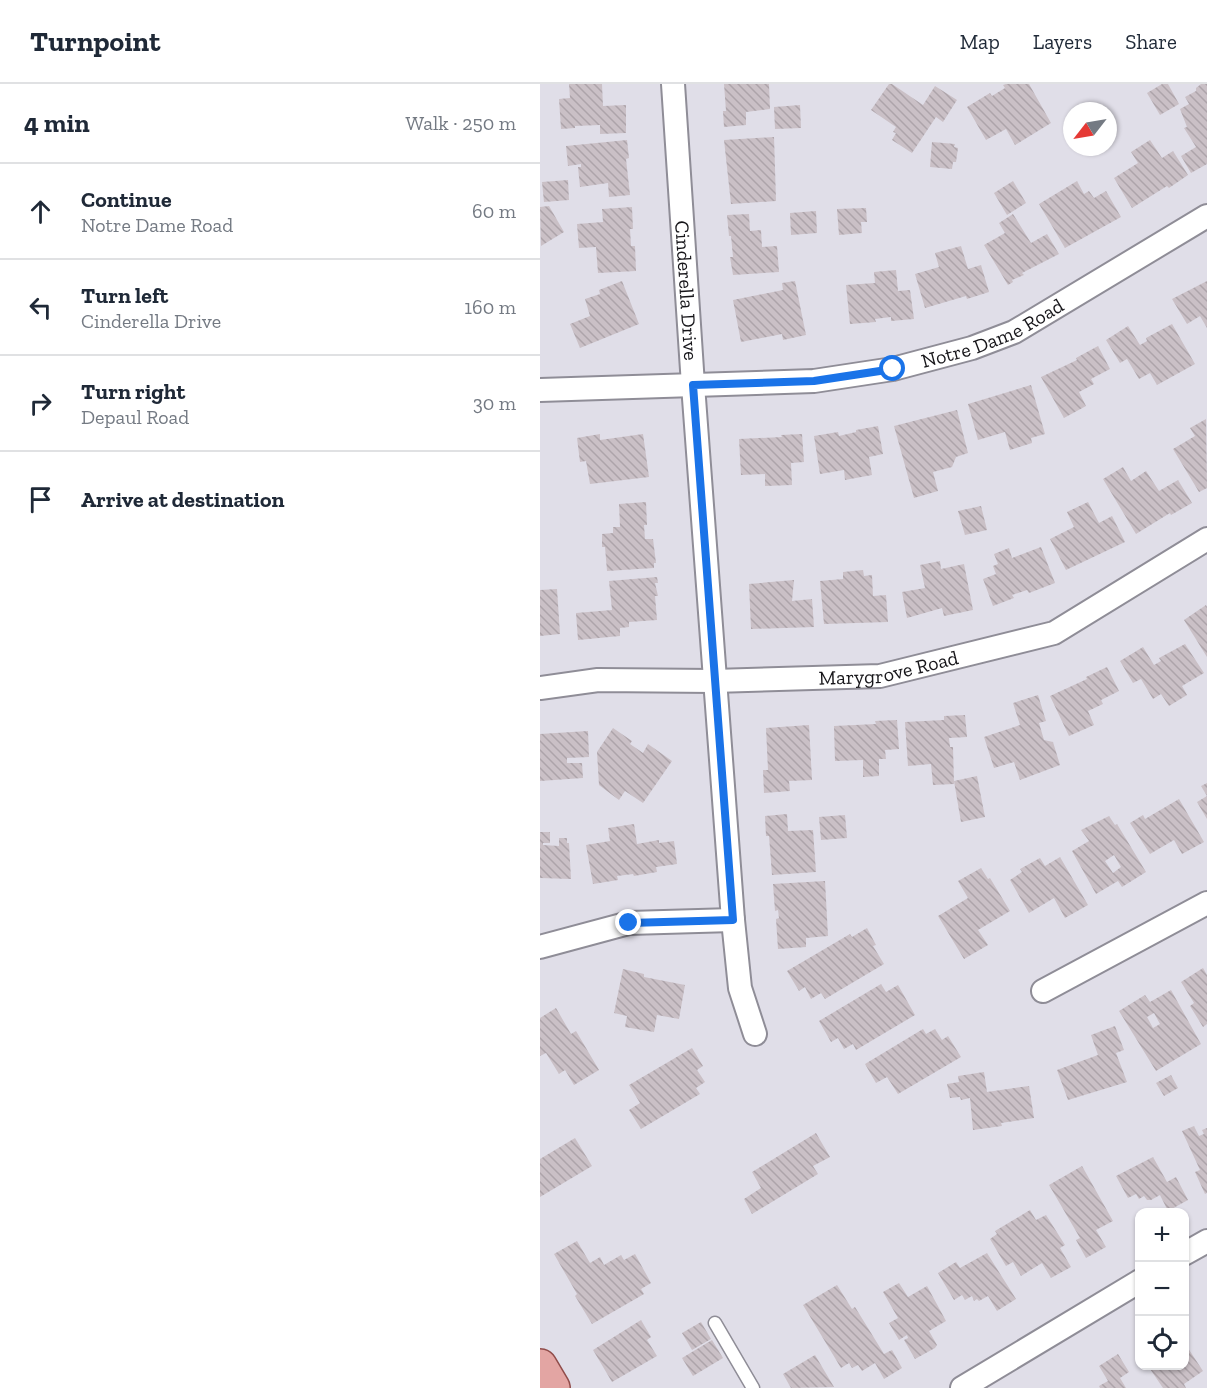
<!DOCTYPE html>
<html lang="en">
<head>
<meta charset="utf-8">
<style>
  :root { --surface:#fff; --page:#f2f2f3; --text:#1f2937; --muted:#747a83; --line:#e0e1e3 }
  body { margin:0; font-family:"Zilla Slab",serif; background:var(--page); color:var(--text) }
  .controls { position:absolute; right:18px; bottom:18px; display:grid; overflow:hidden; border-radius:12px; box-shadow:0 2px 4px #0004 }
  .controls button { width:54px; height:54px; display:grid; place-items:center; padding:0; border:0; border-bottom:2px solid var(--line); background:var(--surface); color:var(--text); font:30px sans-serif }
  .compass { position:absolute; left:523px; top:18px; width:54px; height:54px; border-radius:50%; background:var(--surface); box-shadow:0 2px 4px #0004; rotate:239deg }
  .stop { position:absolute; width:18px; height:18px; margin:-14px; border:4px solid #1a73e8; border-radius:50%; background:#fff }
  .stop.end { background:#1a73e8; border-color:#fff; box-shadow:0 2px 6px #0008 }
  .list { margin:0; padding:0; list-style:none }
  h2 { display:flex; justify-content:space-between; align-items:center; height:78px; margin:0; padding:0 24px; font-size:26px }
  h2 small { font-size:20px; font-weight:400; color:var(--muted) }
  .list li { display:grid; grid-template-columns:39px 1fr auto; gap:18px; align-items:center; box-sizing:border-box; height:96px; padding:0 24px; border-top:2px solid var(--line) }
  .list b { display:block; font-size:22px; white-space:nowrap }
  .list p { margin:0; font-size:20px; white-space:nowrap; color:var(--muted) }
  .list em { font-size:20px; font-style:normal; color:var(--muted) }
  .icon { flex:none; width:33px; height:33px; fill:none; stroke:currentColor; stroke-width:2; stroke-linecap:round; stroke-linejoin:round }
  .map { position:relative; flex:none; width:667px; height:1304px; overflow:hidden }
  header { display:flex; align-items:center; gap:36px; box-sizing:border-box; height:84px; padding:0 30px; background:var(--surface); border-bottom:2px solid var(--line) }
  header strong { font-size:28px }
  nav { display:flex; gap:33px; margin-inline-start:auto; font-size:21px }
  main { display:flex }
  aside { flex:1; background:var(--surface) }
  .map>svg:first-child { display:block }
</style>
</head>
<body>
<header>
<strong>Turnpoint</strong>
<nav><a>Map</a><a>Layers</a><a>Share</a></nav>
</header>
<main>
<aside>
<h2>4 min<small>Walk · 250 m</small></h2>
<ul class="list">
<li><svg class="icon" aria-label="ahead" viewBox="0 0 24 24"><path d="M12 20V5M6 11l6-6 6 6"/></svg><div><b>Continue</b><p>Notre Dame Road</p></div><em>60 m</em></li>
<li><svg class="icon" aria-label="left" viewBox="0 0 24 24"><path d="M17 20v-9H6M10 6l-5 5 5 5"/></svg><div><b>Turn left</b><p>Cinderella Drive</p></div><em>160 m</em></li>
<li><svg class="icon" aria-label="right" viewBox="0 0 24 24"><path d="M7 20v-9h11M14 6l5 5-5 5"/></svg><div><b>Turn right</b><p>Depaul Road</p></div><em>30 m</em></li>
<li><svg class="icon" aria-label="arrive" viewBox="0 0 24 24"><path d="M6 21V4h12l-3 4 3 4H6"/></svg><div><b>Arrive at destination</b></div></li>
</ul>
</aside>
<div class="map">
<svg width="667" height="1304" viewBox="0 0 667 1304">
  <defs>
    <pattern id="building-back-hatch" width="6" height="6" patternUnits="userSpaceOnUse" patternTransform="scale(1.5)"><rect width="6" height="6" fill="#cac0c6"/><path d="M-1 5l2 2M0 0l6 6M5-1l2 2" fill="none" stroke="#ada4aa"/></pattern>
  </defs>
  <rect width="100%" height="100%" fill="#e0dee8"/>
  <g fill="url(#building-back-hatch)" fill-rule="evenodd">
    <polygon points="29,0 62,0 63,22 86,21 86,49 60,50 60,41 35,42 35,44 21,45 19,15 30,14"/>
    <polygon points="184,0 229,0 230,25 206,28 206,41 184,43 183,27 186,27"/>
    <polygon points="349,0 352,0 383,21 395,2 417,16 403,38 396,33 372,69 352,56 356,49 353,48 356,43 331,26"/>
    <polygon points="466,0 489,0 511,39 475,61 466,45 446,56 427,23 450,9 452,12 465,4 463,1"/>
    <polygon points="622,0 628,0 639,20 620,31 607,9"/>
    <polygon points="661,0 667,0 667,80 651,89 641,72 656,63 644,44 647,43 640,25 649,20 645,13 656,7 656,4"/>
    <polygon points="260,21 261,44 235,45 234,23"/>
    <polygon points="234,53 236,117 191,120 184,56"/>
    <polygon points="87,56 89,74 86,75 90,111 69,113 68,99 40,103 38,83 41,83 41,80 28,82 26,62"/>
    <polygon points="610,56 622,74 633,67 648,91 629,104 627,102 592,124 574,94 598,79 591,68"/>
    <polygon points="392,58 415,60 414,63 418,64 416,78 413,78 412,85 390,83"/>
    <polygon points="28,96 29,116 4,118 2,98"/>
    <polygon points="473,97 486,119 467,131 454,109"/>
    <polygon points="537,97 544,110 549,107 554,114 566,107 581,133 525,164 499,120"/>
    <polygon points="9,122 24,148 1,162 0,123"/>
    <polygon points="92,123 93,145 90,145 91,162 95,162 96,187 58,189 56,163 39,164 37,140 63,138 62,125"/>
    <polygon points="326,124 327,138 321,138 322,149 299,151 297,125"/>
    <polygon points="276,127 277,149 251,151 250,129"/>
    <polygon points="209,130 210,147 221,146 222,163 237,162 239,188 193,191 190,173 193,173 191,152 189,152 187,131"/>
    <polygon points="473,130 491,159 507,150 519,170 482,189 484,191 472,196 473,198 468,201 444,161 465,149 459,139"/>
    <polygon points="421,162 428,185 441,181 449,208 427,215 426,212 385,224 375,190 399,183 395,169"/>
    <polygon points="356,186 358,207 370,206 374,235 351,237 351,233 335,235 336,238 310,240 306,201 335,199 334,188"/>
    <polygon points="82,197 99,240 40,264 30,240 50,232 45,215 60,210 59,206"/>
    <polygon points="255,197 266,251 243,256 242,250 201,258 193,216 243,206 242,199"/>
    <polygon points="667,197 667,244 660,232 647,240 632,215"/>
    <polygon points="632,240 655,280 617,301 610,289 599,295 587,275 580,279 566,256 588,242 600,261 607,257 606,254"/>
    <polygon points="558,262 570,285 551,295 554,300 539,308 546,322 524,334 501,293 537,276 536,274"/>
    <polygon points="491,301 505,350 491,354 492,359 470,366 465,348 438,356 428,320"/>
    <polygon points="417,326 428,369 416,373 412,383 393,388 398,407 374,414 354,342"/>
    <polygon points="666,335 667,404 659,408 633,365 655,352 650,344"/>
    <polygon points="338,342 343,370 329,373 332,391 305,396 304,386 280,390 274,352 298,348 299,352 316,348 316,346"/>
    <polygon points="60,350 60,356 103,350 109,393 50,400 46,377 40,378 37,354"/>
    <polygon points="262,350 264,378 251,379 252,401 225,402 225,390 201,391 199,355 242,353 241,351"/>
    <polygon points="583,383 591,397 606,387 619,407 638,396 652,419 631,431 630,429 596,450 563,395"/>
    <polygon points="106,418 107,441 104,441 105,455 113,455 116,479 114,479 114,484 67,487 65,463 62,463 62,450 73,449 73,443 80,443 79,420"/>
    <polygon points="548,418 559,439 572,432 585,458 526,486 510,455 534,443 527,428"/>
    <polygon points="441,422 447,446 425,451 418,427"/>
    <polygon points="501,463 515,499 489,509 487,506 472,511 474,514 453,522 443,495 456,490 453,482 458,480 454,470 469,464 472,474"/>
    <polygon points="400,477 401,485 424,480 433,526 404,532 402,524 367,534 362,508 385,504 380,481"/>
    <polygon points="323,486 324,492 332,491 333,512 346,511 348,538 284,540 280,497 303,495 303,488"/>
    <polygon points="117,493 118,499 115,499 118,512 115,512 117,536 89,538 89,543 80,544 80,552 38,556 36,529 72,526 69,497"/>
    <polygon points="254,496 252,517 272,515 274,543 211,545 209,500"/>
    <polygon points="17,505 20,550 0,552 0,506"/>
    <polygon points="666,521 667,523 667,573 644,536"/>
    <polygon points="645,560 664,589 642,602 647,611 629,622 621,610 613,615 601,595 593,599 580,577 603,563 614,581 621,577 619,574"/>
    <polygon points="567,583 579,607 561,616 563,620 548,627 554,641 529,652 510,612 547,595 546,593"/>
    <polygon points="498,611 506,637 499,639 504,656 513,658 520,681 480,696 474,678 454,684 444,653 480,641 473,619"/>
    <polygon points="425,631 427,653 409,654 410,663 413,663 414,700 393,701 391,680 368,682 365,638 404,636 404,632"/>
    <polygon points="357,636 359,665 345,666 346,675 339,675 339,692 323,693 323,676 295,677 294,642 336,640 335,637"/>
    <polygon points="269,641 272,696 249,697 250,707 224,709 223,686 228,686 226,644"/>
    <polygon points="73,644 92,657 90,660 103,669 108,660 132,677 103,719 85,707 79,716 59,701 57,668"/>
    <polygon points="48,647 49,673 27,674 27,679 42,679 43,694 0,697 0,650"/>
    <polygon points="437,692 445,733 421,738 414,697"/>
    <polygon points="667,699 667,735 657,718 667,712 661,702"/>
    <polygon points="639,715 664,758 642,770 634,756 610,770 590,739 603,731 605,735"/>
    <polygon points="247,730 248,747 273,746 276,788 232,791 229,752 226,752 225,732"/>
    <polygon points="305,731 307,754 281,756 279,733"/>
    <path d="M569,732L575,741L577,740L606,788L582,803L578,797L556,810L532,767L549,757L541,746ZM574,771L581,783L573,789L565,777Z"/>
    <polygon points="94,740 97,760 119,756 119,759 134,757 137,780 116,783 117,788 94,792 93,790 77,792 78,796 53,800 46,761 70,757 68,744"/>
    <polygon points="0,748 10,748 10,759 3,759 3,761 19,762 19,754 27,754 27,759 29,759 31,795 0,794"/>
    <polygon points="520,773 548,821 525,834 514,814 489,829 470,796 482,788 480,785 500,774 505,782"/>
    <polygon points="441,784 448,795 450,794 470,827 438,846 448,861 424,875 398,832 428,814 418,797"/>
    <polygon points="285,797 288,852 266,854 266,863 238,865 236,835 239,834 238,826 235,827 233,800"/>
    <polygon points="327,844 336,861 333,862 344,880 285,915 281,909 271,915 265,903 259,907 247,887 310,850 312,853"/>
    <polygon points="663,884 667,891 667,940 663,943 650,922 654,919 641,898"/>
    <polygon points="83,885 104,890 104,893 145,901 139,935 117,931 114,948 85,943 87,932 74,929"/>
    <polygon points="341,900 346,908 358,901 375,931 316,966 313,960 304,965 298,954 291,958 279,937"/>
    <path d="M631,906L661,960L616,987L579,927L605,911L610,918ZM614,929L620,940L613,944L607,933Z"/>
    <polygon points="16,924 31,950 36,947 59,986 34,1001 25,986 19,990 6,969 0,972 0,934"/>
    <polygon points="575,942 584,966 576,969 587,998 528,1016 517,986 558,971 551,951"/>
    <polygon points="383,945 386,950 395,945 402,956 408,952 421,973 358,1010 347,993 336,999 325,980"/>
    <polygon points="152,964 163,982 157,986 165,998 156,1004 160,1010 101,1045 89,1026 100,1019 89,1001"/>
    <polygon points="444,988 447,1008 489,1002 494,1034 461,1039 462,1042 433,1046 430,1014 421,1016 420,1013 410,1014 407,1000 419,998 418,992"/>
    <polygon points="631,991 638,1004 624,1012 616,999"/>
    <polygon points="654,1042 659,1052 664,1050 662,1046 667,1044 667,1109 665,1110 655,1088 660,1086 642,1047"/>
    <polygon points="276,1049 290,1073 273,1082 278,1090 212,1130 204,1115 221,1104 212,1088"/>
    <polygon points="35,1054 52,1082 0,1113 0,1075"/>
    <polygon points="613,1073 627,1098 636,1093 648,1116 628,1127 620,1111 611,1116 607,1116 604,1112 599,1115 596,1110 588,1114 576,1092"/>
    <polygon points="542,1082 573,1137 556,1146 566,1163 546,1174 536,1156 540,1154 509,1101"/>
    <polygon points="490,1126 496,1136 506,1131 525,1161 520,1164 531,1183 511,1194 502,1179 481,1192 473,1178 466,1182 450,1155 457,1150 455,1147"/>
    <polygon points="37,1157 50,1179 60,1173 64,1181 81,1171 84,1176 95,1170 111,1199 101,1205 104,1210 52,1240 35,1212 37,1210 14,1170"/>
    <polygon points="447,1169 476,1215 457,1227 448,1212 439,1217 437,1215 434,1217 432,1212 425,1216 422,1211 414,1216 398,1189 416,1178 420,1184"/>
    <polygon points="359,1199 368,1213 387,1202 406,1237 389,1247 397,1261 395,1264 375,1275 364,1256 368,1254 367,1251 359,1256 349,1239 358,1234 343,1208"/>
    <polygon points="297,1201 312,1225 315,1223 344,1270 352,1266 362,1284 344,1295 335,1279 322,1287 318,1281 312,1284 309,1279 301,1284 263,1221"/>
    <polygon points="101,1236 111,1253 107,1256 117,1272 72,1298 53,1266"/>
    <polygon points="161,1238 171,1255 152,1266 142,1249"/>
    <polygon points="172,1256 183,1274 153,1292 142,1274"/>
    <polygon points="644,1258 663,1287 644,1300 646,1304 623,1304 608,1282 644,1282"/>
    <polygon points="578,1270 589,1288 580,1294 586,1304 560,1304 559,1302 568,1297 559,1282"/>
    <polygon points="275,1271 294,1303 251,1304 243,1290"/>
  </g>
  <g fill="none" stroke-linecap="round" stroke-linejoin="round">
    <defs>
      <polyline id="lane" points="175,1239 213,1304"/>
      <g id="street">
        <path id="s1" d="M133,0L153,301L193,836L200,904L215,950"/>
        <path id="s2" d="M0,306L274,297L353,285L432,264L474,248L667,132"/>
        <path id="s3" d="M0,604L58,596L174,597L340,592L514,549L667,455"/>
        <polyline points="0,863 89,839 193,836"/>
        <polyline points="503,907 667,819"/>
        <polyline points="644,1170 667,1157"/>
        <polyline points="422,1304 600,1197"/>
      </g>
      <polyline id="primary" points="0,1282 13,1304"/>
    </defs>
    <use href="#lane" stroke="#8f8d97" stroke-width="15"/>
    <use href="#street" stroke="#8f8d97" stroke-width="26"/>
    <use href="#primary" stroke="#904c4a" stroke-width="36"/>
    <use href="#lane" stroke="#fff" stroke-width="12"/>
    <use href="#street" stroke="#fff" stroke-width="22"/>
    <use href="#primary" stroke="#e3a5a3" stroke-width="33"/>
  </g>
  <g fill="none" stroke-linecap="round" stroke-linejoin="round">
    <polyline stroke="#1a73e8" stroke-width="8" points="89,839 193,836 153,301 274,297 353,285"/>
  </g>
  <g text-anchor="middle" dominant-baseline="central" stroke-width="4.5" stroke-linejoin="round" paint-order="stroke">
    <g font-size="20" fill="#161519" stroke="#edebf6">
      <text stroke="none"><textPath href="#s1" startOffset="207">Cinderella Drive</textPath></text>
      <text stroke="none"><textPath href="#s2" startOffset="460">Notre Dame Road</textPath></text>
      <text stroke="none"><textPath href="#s3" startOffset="350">Marygrove Road</textPath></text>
    </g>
  </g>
</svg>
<div class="controls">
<button>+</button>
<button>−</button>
<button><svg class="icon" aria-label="locate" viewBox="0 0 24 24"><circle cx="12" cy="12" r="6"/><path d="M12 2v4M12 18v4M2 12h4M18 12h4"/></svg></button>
</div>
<svg class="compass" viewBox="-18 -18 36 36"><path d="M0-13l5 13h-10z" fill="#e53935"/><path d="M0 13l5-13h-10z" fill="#747a83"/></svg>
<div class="stop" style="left:353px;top:285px"></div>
<div class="stop end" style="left:89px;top:839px"></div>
</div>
</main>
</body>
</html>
